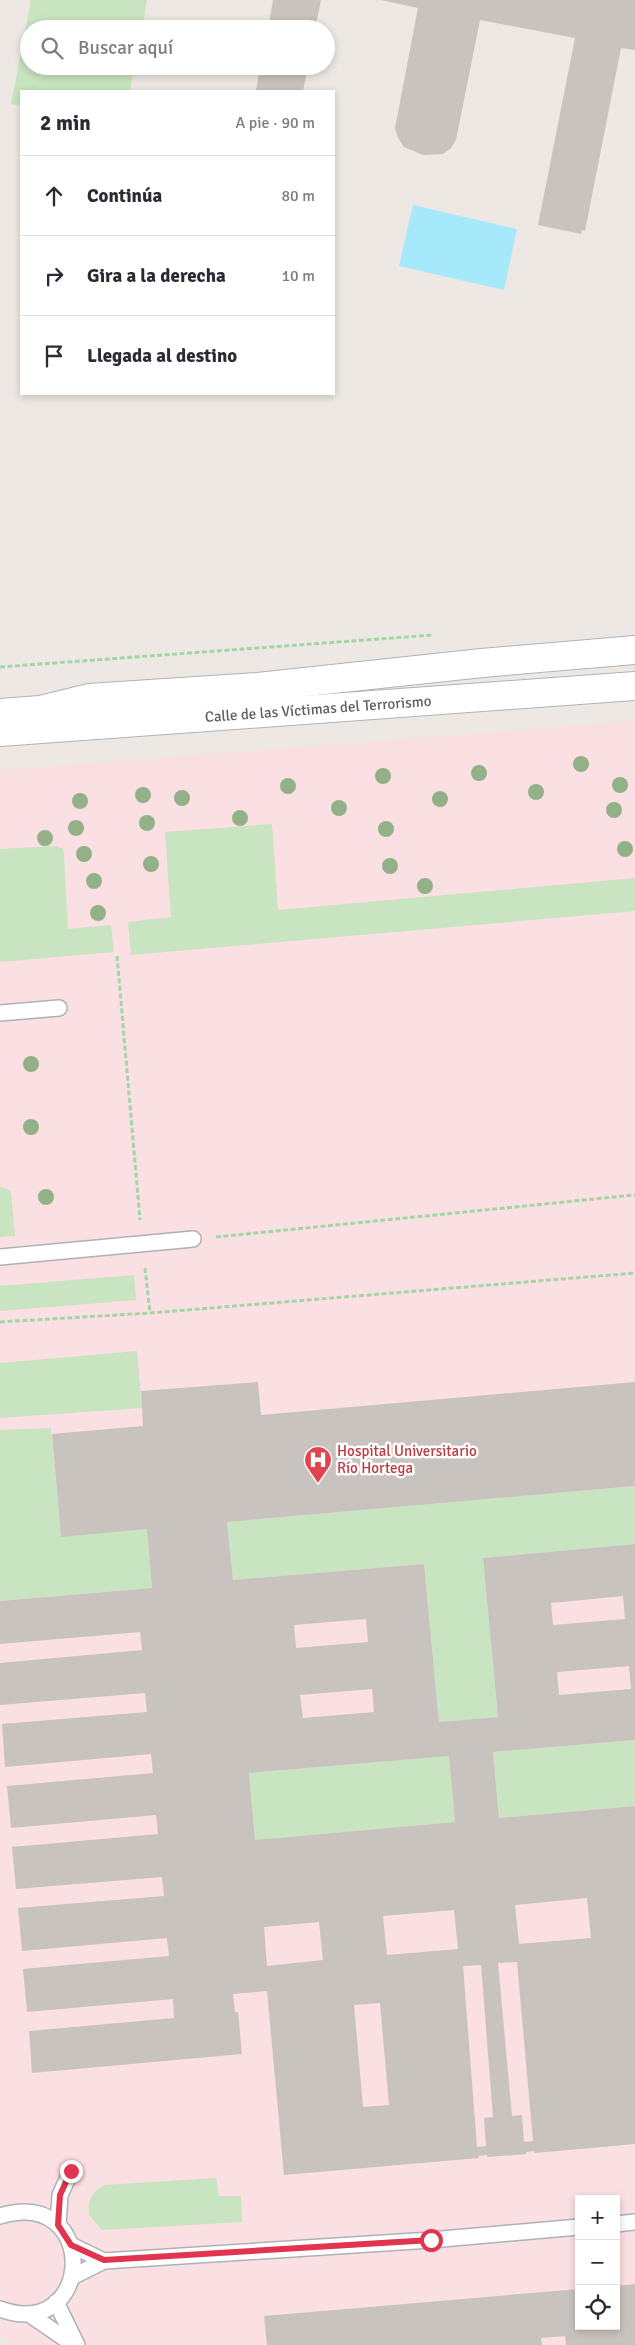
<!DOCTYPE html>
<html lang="es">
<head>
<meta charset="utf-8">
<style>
  :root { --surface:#fff; --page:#f7f7f7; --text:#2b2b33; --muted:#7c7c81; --line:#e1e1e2 }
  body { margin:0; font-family:Signika,sans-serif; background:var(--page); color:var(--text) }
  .controls { position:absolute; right:15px; bottom:15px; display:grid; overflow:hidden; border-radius:0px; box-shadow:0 2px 8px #0003 }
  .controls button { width:45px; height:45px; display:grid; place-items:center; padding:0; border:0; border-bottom:1px solid var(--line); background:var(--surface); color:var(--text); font:25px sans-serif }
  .stop { position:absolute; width:15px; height:15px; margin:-11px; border:4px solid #e1354f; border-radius:50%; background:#fff }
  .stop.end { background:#e1354f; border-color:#fff; box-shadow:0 1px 5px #0008 }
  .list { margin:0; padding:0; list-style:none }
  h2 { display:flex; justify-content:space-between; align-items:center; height:65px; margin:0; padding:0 20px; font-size:21px }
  h2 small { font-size:16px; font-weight:400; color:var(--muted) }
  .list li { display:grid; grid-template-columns:32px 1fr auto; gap:15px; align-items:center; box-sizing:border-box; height:80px; padding:0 20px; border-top:1px solid var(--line) }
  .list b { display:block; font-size:19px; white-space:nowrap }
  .list em { font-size:16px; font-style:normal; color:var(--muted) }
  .icon { flex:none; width:28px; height:28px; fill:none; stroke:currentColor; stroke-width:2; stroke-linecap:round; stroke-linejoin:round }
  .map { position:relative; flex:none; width:635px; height:2345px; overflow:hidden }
  .search { position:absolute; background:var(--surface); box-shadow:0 2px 8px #0003; left:20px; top:20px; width:315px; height:55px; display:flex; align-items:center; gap:12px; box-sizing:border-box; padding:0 18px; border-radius:28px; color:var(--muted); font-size:19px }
  .panel { position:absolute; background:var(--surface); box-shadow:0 2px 8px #0003; left:20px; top:90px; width:315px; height:305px; border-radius:0px }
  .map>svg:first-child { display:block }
</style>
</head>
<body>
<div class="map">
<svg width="635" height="2345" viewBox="0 0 635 2345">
  <rect width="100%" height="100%" fill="#ede8e3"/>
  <path fill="#fadfe3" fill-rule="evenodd" d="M635,721V2345H15L0,2336V770ZM579,2199H616V2326H579Z"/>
  <g fill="#c8e4c0">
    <polygon points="31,0 147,0 142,29 29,29 29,66 134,66 130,91 21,91 21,106 11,104"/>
    <polygon points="272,824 278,910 635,878 635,911 131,955 128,922 171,917 165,832"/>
    <polygon points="57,846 63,849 64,855 68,929 111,925 114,952 0,962 0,849"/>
    <polygon points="0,1186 11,1191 15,1236 0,1237"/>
    <polygon points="134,1275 136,1300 0,1311 0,1286"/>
    <polygon points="137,1351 142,1408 0,1418 0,1363"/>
    <polygon points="51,1428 61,1536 147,1529 152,1588 0,1601 0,1430"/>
    <polygon points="635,1486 635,1544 483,1558 498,1717 439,1722 424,1564 233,1580 227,1522"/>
    <polygon points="635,1740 635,1806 499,1818 493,1752"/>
    <polygon points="449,1756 455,1822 255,1840 249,1773"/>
    <path d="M216,2178L219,2196H241L242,2222L102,2230L89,2215C88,2200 91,2193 104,2185Z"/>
  </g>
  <polygon fill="#a5e9fb" points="413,205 517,229 504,290 399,266"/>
  <g fill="#c8c3bf" fill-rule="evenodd">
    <polygon points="273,0 321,0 315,29 268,29"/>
    <polygon points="381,0 635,0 635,50 621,48 585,231 582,230 581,234 538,225 575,38 480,20 456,140 451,148 443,154 423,155 404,147 398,138 395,128 418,8"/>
    <polygon points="260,66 308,66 303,91 256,91"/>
    <path d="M258,1382L261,1415L635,1382V1486L227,1522L233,1580L424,1564L439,1722L498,1717L483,1558L635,1544V1740L493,1752L499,1818L635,1806V2144L535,2153L534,2151L526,2152V2154L487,2157V2155L478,2156L479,2158L284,2175L267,1991L233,1994L235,2012H238L242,2054L32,2073L29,2031L174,2018L173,1999L27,2012L23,1969L169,1956L167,1938L22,1951L18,1908L164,1896L162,1877L16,1889L12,1847L158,1834L156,1815L11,1828L7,1786L153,1773L151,1754L5,1767L2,1724L147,1712L145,1693L0,1705V1663L142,1650L140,1632L0,1644V1601L152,1588L147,1529L61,1537L52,1434L143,1426L141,1391ZM623,1596L625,1619L553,1625L551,1603ZM366,1619L368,1642L296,1648L294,1625ZM629,1666L631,1689L559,1695L557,1672ZM372,1689L374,1712L303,1718L300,1695ZM449,1756L455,1822L255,1840L249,1773ZM587,1898L591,1938L519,1944L515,1905ZM454,1910L458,1949L387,1955L383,1916ZM319,1922L323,1960L267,1966L264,1927ZM517,1962L533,2141L524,2142L522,2115L512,2116L498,1963ZM481,1965L493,2117L484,2118L486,2146L477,2147L463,1966ZM380,2003L389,2105L363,2107L354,2005Z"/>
    <polygon points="635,2284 635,2345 566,2345 565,2336 541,2338 542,2345 267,2345 264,2316 579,2289 579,2326 616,2326 616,2286"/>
  </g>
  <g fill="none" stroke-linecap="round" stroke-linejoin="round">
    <defs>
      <g id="lane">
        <polyline points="0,1013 59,1008"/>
        <polyline points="0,1257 193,1239"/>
        <path d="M0,2216C100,2186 95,2343 0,2309"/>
        <polyline points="616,2224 635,2222"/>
        <polyline points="58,2225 60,2195 71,2171"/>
        <polyline points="71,2245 104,2261"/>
        <polyline points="72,2277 104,2261 431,2240 579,2227"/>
        <polyline points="56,2302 77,2345"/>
        <polyline points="29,2314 74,2345"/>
      </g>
      <g id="secondary">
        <polyline points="0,713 40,710 89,698 258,687 482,663 635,650"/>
        <path id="s1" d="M0,732L635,686"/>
      </g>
    </defs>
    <use href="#lane" stroke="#aeb2b5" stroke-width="18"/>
    <use href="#secondary" stroke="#afb4b7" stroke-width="30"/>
    <g stroke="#a4d5a5" stroke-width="3" stroke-dasharray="5 2.5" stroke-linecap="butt">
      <polyline points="0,667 433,635"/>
      <polyline points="117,956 140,1220"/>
      <polyline points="216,1237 635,1195"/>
      <polyline points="145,1268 150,1313"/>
      <polyline points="0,1322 150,1313 635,1273"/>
    </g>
    <use href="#lane" stroke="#fff" stroke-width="15"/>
    <use href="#secondary" stroke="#fff" stroke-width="28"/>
  </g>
  <g fill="#92b186">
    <circle cx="581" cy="764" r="8"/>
    <circle cx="479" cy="773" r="8"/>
    <circle cx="383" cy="776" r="8"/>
    <circle cx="620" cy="785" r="8"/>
    <circle cx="288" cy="786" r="8"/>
    <circle cx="536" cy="792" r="8"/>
    <circle cx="143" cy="795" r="8"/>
    <circle cx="182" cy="798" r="8"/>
    <circle cx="440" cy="799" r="8"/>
    <circle cx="80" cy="801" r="8"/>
    <circle cx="339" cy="808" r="8"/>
    <circle cx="614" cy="810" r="8"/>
    <circle cx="240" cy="818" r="8"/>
    <circle cx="147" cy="823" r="8"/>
    <circle cx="76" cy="828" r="8"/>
    <circle cx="386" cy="829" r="8"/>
    <circle cx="45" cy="838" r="8"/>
    <circle cx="625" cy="849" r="8"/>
    <circle cx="84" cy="854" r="8"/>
    <circle cx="151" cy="864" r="8"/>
    <circle cx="390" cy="866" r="8"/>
    <circle cx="94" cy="881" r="8"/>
    <circle cx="425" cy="886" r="8"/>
    <circle cx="98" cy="913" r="8"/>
    <circle cx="31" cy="1064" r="8"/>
    <circle cx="31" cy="1127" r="8"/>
    <circle cx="46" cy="1197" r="8"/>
  </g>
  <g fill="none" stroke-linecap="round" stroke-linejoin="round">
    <polyline stroke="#e1354f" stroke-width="6" points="71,2171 60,2195 58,2225 71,2245 104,2260 431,2240"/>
  </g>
  <defs>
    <symbol id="hospital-pin" viewBox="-11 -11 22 30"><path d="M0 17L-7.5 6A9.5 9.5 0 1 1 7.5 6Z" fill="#e0444e" stroke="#fff"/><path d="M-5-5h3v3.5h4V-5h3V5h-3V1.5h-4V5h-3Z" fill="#fff"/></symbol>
  </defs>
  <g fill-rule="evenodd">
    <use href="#hospital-pin" x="302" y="1444" width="32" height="43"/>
  </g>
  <g text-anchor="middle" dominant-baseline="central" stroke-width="5" stroke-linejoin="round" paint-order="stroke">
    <g font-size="15" fill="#5b6063" stroke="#fff">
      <text stroke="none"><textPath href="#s1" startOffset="319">Calle de las Víctimas del Terrorismo</textPath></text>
    </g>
    <g font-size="15" fill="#be3a42" stroke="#fff" text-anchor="start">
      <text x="337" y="1451">Hospital Universitario<tspan x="337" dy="17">Río Hortega</tspan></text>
    </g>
  </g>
</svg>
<div class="controls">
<button>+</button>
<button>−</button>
<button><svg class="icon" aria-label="locate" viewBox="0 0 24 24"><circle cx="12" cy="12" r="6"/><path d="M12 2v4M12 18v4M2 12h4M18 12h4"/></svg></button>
</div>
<div class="stop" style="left:431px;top:2240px"></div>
<div class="stop end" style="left:71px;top:2171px"></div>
<div class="search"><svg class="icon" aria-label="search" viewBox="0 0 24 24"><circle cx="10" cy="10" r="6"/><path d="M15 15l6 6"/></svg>Buscar aquí</div>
<section class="panel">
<h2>2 min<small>A pie · 90 m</small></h2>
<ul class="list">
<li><svg class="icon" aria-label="ahead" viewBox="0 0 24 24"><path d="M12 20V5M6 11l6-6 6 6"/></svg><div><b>Continúa</b></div><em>80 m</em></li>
<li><svg class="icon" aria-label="right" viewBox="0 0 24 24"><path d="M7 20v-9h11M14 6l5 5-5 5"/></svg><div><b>Gira a la derecha</b></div><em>10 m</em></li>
<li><svg class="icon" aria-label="arrive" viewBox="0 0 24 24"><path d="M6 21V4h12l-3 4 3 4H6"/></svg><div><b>Llegada al destino</b></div></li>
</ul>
</section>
</div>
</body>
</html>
